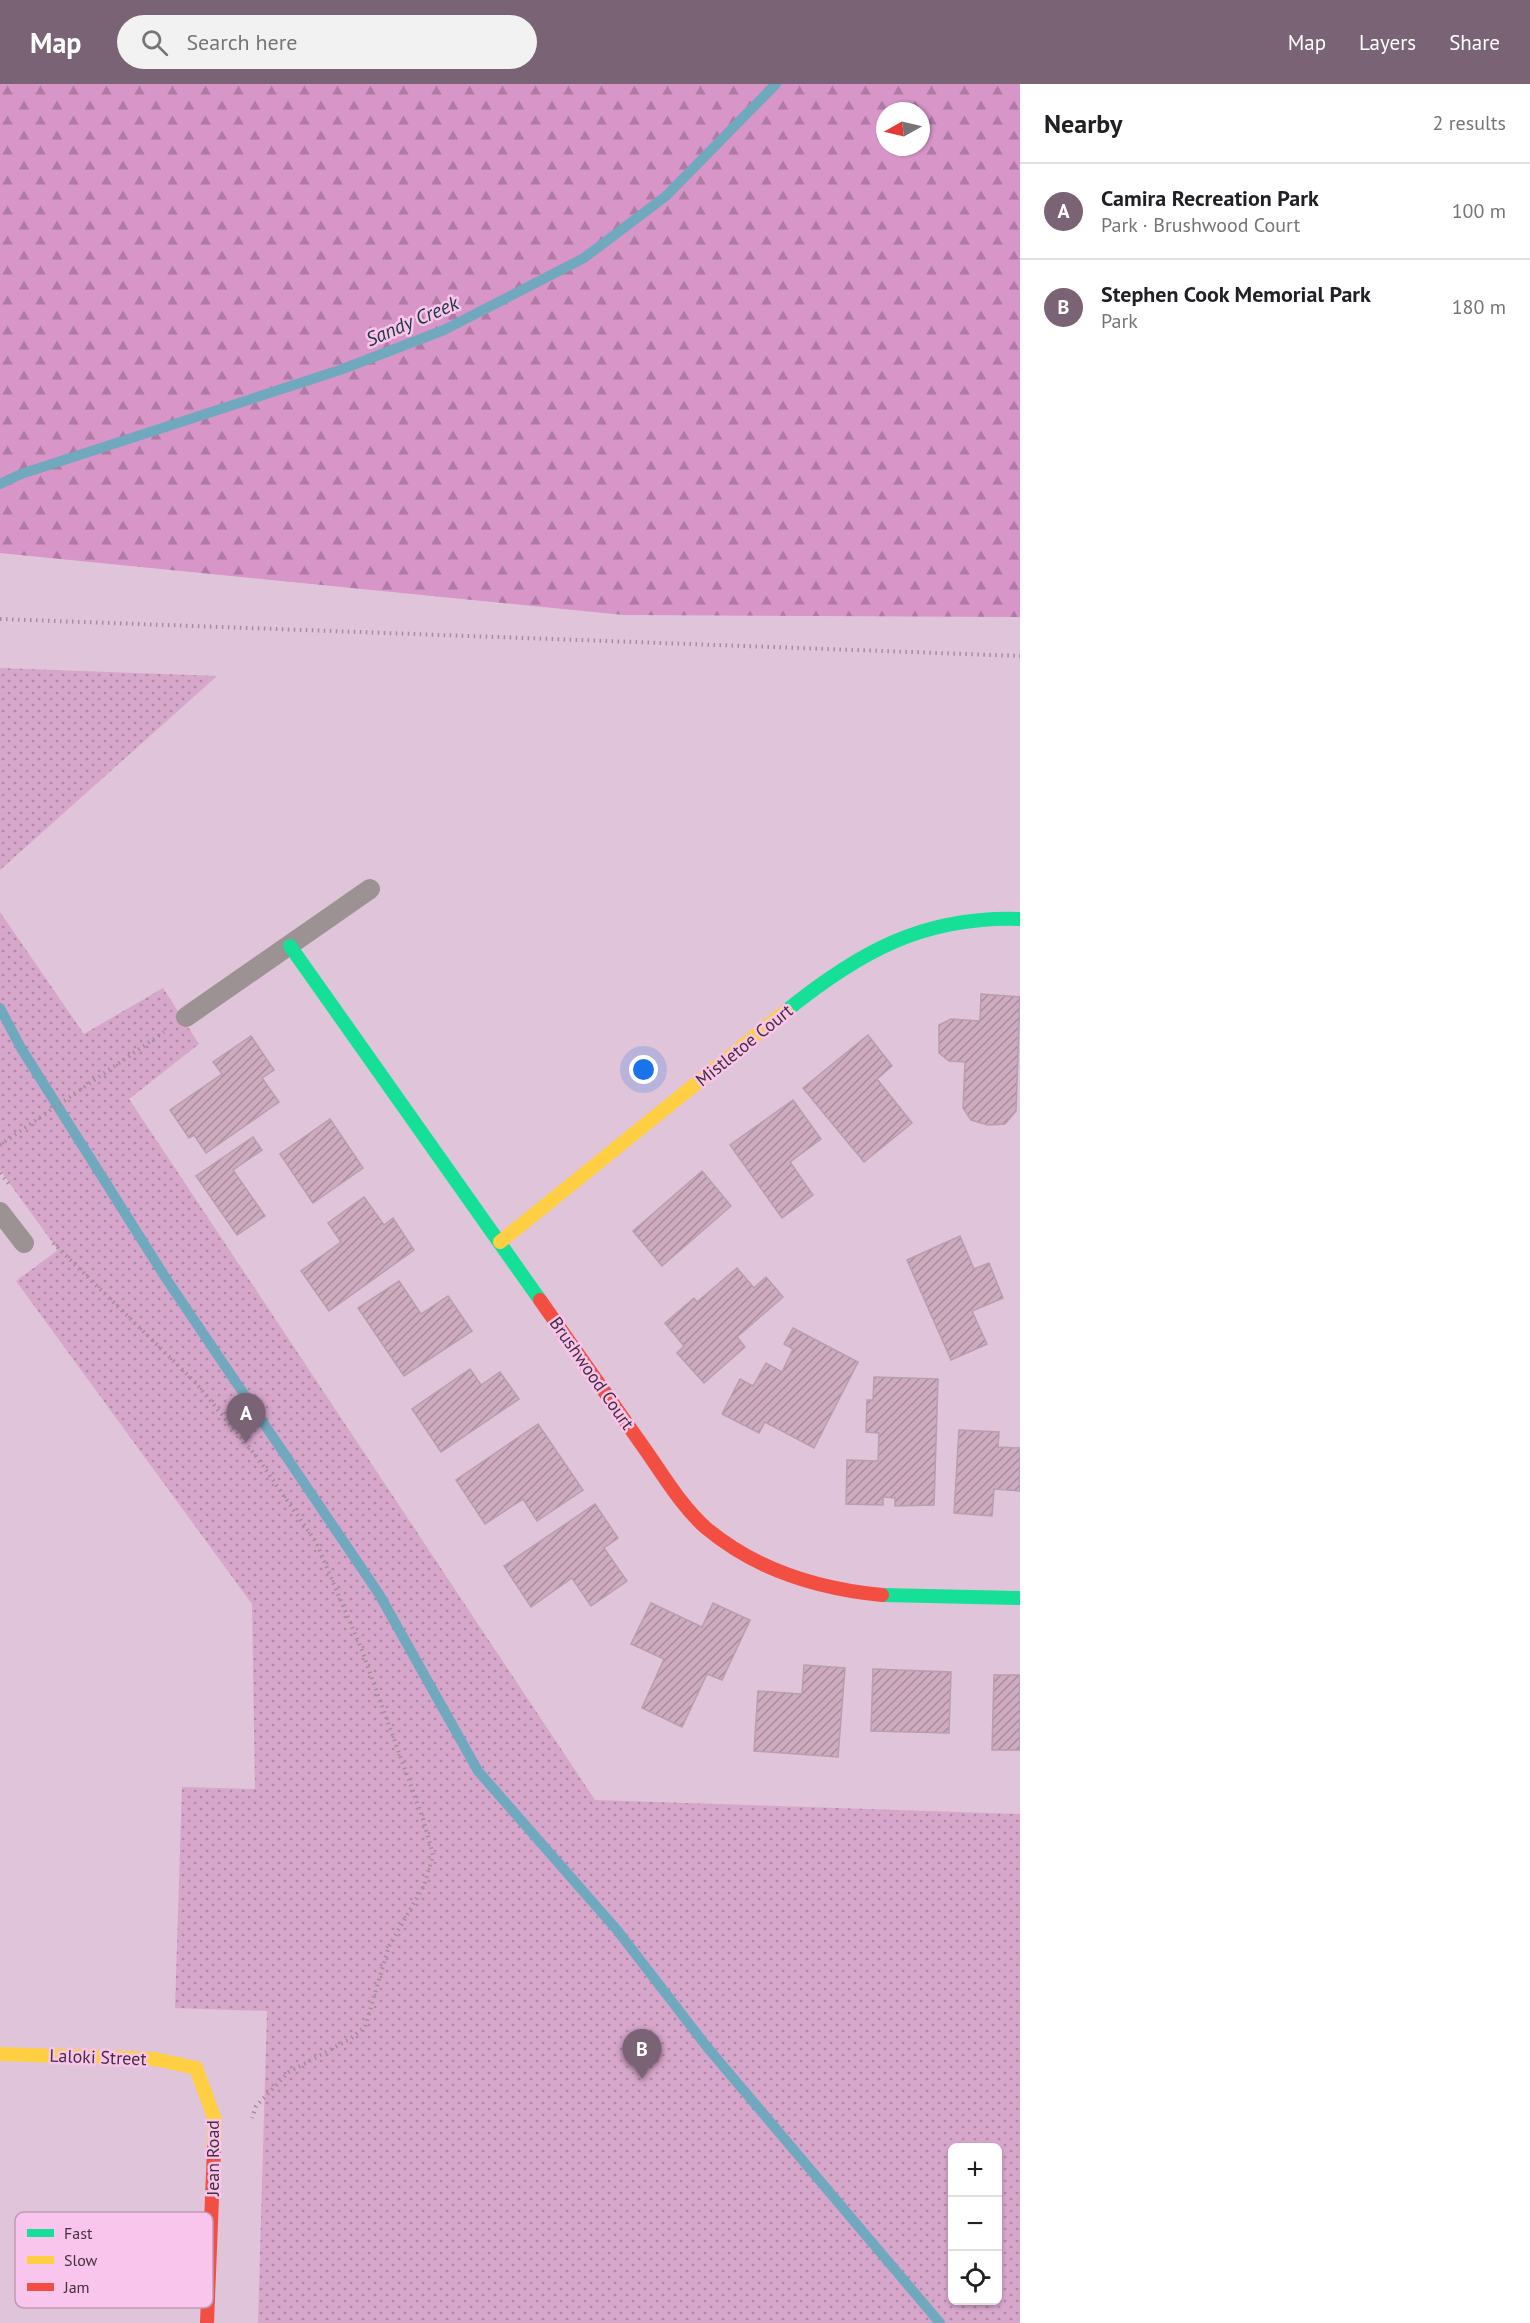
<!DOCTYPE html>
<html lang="en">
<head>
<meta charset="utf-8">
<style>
  :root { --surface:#fff; --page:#f2f2f2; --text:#202124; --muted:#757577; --line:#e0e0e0; --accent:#7a6374 }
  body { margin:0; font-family:"PT Sans",sans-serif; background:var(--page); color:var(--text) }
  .controls { position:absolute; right:18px; bottom:18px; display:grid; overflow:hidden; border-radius:9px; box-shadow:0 2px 4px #0004 }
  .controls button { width:54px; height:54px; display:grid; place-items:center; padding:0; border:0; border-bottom:2px solid var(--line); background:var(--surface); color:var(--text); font:30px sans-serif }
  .compass { position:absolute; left:876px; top:18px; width:54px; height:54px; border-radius:50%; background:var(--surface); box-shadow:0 2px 4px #0004; rotate:262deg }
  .you { position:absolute; left:644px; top:986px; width:21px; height:21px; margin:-15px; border:4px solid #fff; border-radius:50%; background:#1a73e8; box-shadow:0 0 0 9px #1a73e833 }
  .badge { display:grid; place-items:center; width:39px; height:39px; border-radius:50%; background:var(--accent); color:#fff; font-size:20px; font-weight:700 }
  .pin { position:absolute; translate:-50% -50px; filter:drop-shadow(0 2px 3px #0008) }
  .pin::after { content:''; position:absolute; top:32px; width:21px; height:18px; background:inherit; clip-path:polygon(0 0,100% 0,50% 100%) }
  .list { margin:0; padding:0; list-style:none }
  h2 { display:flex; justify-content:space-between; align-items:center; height:78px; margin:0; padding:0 24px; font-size:26px }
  h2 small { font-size:20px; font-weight:400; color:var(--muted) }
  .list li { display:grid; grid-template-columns:39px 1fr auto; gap:18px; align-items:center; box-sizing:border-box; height:96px; padding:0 24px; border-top:2px solid var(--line) }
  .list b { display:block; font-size:22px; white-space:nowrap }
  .list p { margin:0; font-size:20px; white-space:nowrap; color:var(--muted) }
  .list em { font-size:20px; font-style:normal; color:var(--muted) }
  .icon { flex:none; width:33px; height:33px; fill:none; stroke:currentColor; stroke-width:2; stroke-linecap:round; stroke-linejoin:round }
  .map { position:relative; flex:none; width:1020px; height:2239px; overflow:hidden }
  header { display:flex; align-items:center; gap:36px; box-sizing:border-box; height:84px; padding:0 30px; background:var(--accent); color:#fff }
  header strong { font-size:28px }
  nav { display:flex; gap:33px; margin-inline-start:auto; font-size:21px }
  .search { width:420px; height:54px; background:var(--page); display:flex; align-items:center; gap:15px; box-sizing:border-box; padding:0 21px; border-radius:33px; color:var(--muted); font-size:22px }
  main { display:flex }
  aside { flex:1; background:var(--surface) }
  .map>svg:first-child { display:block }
</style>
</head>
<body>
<header>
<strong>Map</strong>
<div class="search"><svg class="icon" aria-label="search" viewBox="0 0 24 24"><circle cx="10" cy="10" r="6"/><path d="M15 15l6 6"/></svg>Search here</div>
<nav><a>Map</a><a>Layers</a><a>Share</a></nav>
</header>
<main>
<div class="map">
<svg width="1020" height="2239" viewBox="0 0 1020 2239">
  <defs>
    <pattern id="forest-firs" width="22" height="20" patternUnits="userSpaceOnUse" patternTransform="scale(1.5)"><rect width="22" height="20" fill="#d795c8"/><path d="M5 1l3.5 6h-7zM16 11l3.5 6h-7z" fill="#b07aa4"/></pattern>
    <pattern id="park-dots" width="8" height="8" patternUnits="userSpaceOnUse" patternTransform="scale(1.5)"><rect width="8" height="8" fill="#d7a6cb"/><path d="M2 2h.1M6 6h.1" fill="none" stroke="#b088a6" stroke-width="1.8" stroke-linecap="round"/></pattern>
    <pattern id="building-hatch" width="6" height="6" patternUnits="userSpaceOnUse" patternTransform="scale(1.5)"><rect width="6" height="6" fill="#ceabbe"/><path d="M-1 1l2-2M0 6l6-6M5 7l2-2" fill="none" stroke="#a98c9c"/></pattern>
  </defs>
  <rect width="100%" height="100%" fill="#e0c4d9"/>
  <path fill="url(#forest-firs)" fill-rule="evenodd" d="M0,0H1020V533L624,531L0,469ZM885,27H921V63H885Z"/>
  <g fill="url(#park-dots)" fill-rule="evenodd">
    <polygon points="0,584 217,592 0,786"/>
    <path d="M0,828L84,950L163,904L199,960L129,1015L595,1716L1020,1730V2239H258L267,1927L175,1924L182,1703L255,1705L252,1520L16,1197L58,1166L0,1086ZM952,2064H998V2216H952Z"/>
  </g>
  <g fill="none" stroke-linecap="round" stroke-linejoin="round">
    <g stroke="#70a8bd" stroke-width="10">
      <polyline points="0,400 21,390 340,286 444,246 584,174 666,112 776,0"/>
      <polyline points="0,924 21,964 167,1196 379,1510 478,1687 617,1846 707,1963 940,2239"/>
    </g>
  </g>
  <g fill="url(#building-hatch)" stroke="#b79fad" stroke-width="1.5">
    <polygon points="981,910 1020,913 1016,1027 1005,1040 988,1041 971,1036 963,1024 965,978 949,977 939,969 939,941 951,935 980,937"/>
    <polygon points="868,951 892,982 877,995 912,1039 864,1078 803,1004"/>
    <polygon points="251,952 274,986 262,994 279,1018 206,1069 194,1051 189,1054 170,1026 222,990 213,978"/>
    <polygon points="793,1016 821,1055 790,1078 813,1111 782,1134 730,1061"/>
    <polygon points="330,1035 363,1084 313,1119 280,1070"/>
    <polygon points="253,1053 262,1066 233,1086 265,1132 237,1151 196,1092"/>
    <polygon points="702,1087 731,1122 662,1182 633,1147"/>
    <polygon points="364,1113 384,1141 393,1134 414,1166 329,1227 301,1187 341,1158 328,1139"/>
    <polygon points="960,1152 974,1185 989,1179 1003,1214 972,1227 987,1260 951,1276 907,1176"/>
    <polygon points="737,1184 754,1204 766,1193 783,1213 737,1253 745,1263 704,1299 677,1269 684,1262 665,1239 694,1214 697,1218"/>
    <polygon points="399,1197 421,1230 448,1212 472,1247 404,1292 358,1224"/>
    <polygon points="793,1244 858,1278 814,1364 765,1338 759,1349 722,1330 740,1295 753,1302 766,1279 782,1288 793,1265 784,1260"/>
    <polygon points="470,1285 481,1301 500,1288 519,1315 441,1368 412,1325"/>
    <polygon points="874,1293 938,1295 934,1421 895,1422 895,1414 883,1413 883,1421 846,1420 847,1376 878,1377 879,1349 866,1348 867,1316 873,1316"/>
    <polygon points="538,1340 583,1406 537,1437 523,1415 485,1440 456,1396"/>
    <polygon points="959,1346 999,1348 998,1363 1020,1364 1020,1407 994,1405 992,1432 954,1429"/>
    <polygon points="595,1420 618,1454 604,1464 627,1497 591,1522 572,1494 531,1523 504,1482"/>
    <polygon points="651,1519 702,1543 713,1519 750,1536 722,1596 707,1590 682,1643 642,1624 664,1575 631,1560"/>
    <polygon points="804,1581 845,1584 838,1673 754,1667 758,1607 802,1610"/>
    <polygon points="873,1585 951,1588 949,1649 871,1647"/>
    <polygon points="994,1591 1020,1591 1020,1666 992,1666"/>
  </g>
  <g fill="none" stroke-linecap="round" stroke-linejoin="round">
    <g stroke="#9f9197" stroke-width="4" stroke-dasharray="1.5 4.5" stroke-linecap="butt">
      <polyline points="0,535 1020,572"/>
      <polyline points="0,1061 164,948"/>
      <polyline points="0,1089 9,1100"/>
      <polyline points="53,1159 195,1298 257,1373 316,1458 361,1564 423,1735 433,1771 424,1802 389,1862 365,1943 350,1955 289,1988 256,2022 252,2034"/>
    </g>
    <g stroke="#9c9193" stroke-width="20">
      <polyline points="186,933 370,805"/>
      <polyline points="0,1128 24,1159"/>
    </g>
    <g stroke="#16e098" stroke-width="14">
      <polyline points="290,862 540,1216"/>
      <path d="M786,927C859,868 923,832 1020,835"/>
      <polyline points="882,1511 1020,1514"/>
    </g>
    <g stroke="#ffcf43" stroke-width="14">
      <polyline points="500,1158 786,927"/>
      <polyline points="0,1970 155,1975 196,1984 215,2036 214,2064"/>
    </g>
    <g stroke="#f24e42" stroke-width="14">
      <path d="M540,1216C574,1264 608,1313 642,1361C662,1389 681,1422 706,1444C756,1486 819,1505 882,1511"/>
      <polyline points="207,2239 214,2064"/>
    </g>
  </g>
  <g text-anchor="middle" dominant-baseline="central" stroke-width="5" stroke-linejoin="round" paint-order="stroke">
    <g font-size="18" fill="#432f3e" stroke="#f9c5ec">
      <text transform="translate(744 961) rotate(-39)">Mistletoe Court</text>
      <text transform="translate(592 1289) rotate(55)">Brushwood Court</text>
      <text transform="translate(98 1973) rotate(2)">Laloki Street</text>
      <text transform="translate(212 2074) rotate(-90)">Jean Road</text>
    </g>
    <g font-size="20" font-style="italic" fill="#1b383f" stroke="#f9c5ec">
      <text transform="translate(412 237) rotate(-23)">Sandy Creek</text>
    </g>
  </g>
  <rect x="15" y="2128" width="198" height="96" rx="9" fill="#f9c5ec" stroke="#c298b8" stroke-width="1.5"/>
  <rect x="27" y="2145" width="27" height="8" fill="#16e098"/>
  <rect x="27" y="2172" width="27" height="8" fill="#ffcf43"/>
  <rect x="27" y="2199" width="27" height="8" fill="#f24e42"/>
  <g font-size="16" fill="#432f3e">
    <text x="64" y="2155">Fast</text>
    <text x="64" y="2182">Slow</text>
    <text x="64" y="2209">Jam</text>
  </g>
</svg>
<div class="controls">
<button>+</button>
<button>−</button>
<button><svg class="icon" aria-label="locate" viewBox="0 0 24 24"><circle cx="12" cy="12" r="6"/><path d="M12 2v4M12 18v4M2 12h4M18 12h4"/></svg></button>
</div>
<svg class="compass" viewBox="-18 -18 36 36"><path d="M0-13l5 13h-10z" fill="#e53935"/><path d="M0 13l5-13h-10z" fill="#757577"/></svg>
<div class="you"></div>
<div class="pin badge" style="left:246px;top:1359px">A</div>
<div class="pin badge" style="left:642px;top:1995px">B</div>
</div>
<aside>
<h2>Nearby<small>2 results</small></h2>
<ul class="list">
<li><span class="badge">A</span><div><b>Camira Recreation Park</b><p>Park · Brushwood Court</p></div><em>100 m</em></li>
<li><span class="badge">B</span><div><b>Stephen Cook Memorial Park</b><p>Park</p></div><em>180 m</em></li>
</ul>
</aside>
</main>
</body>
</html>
